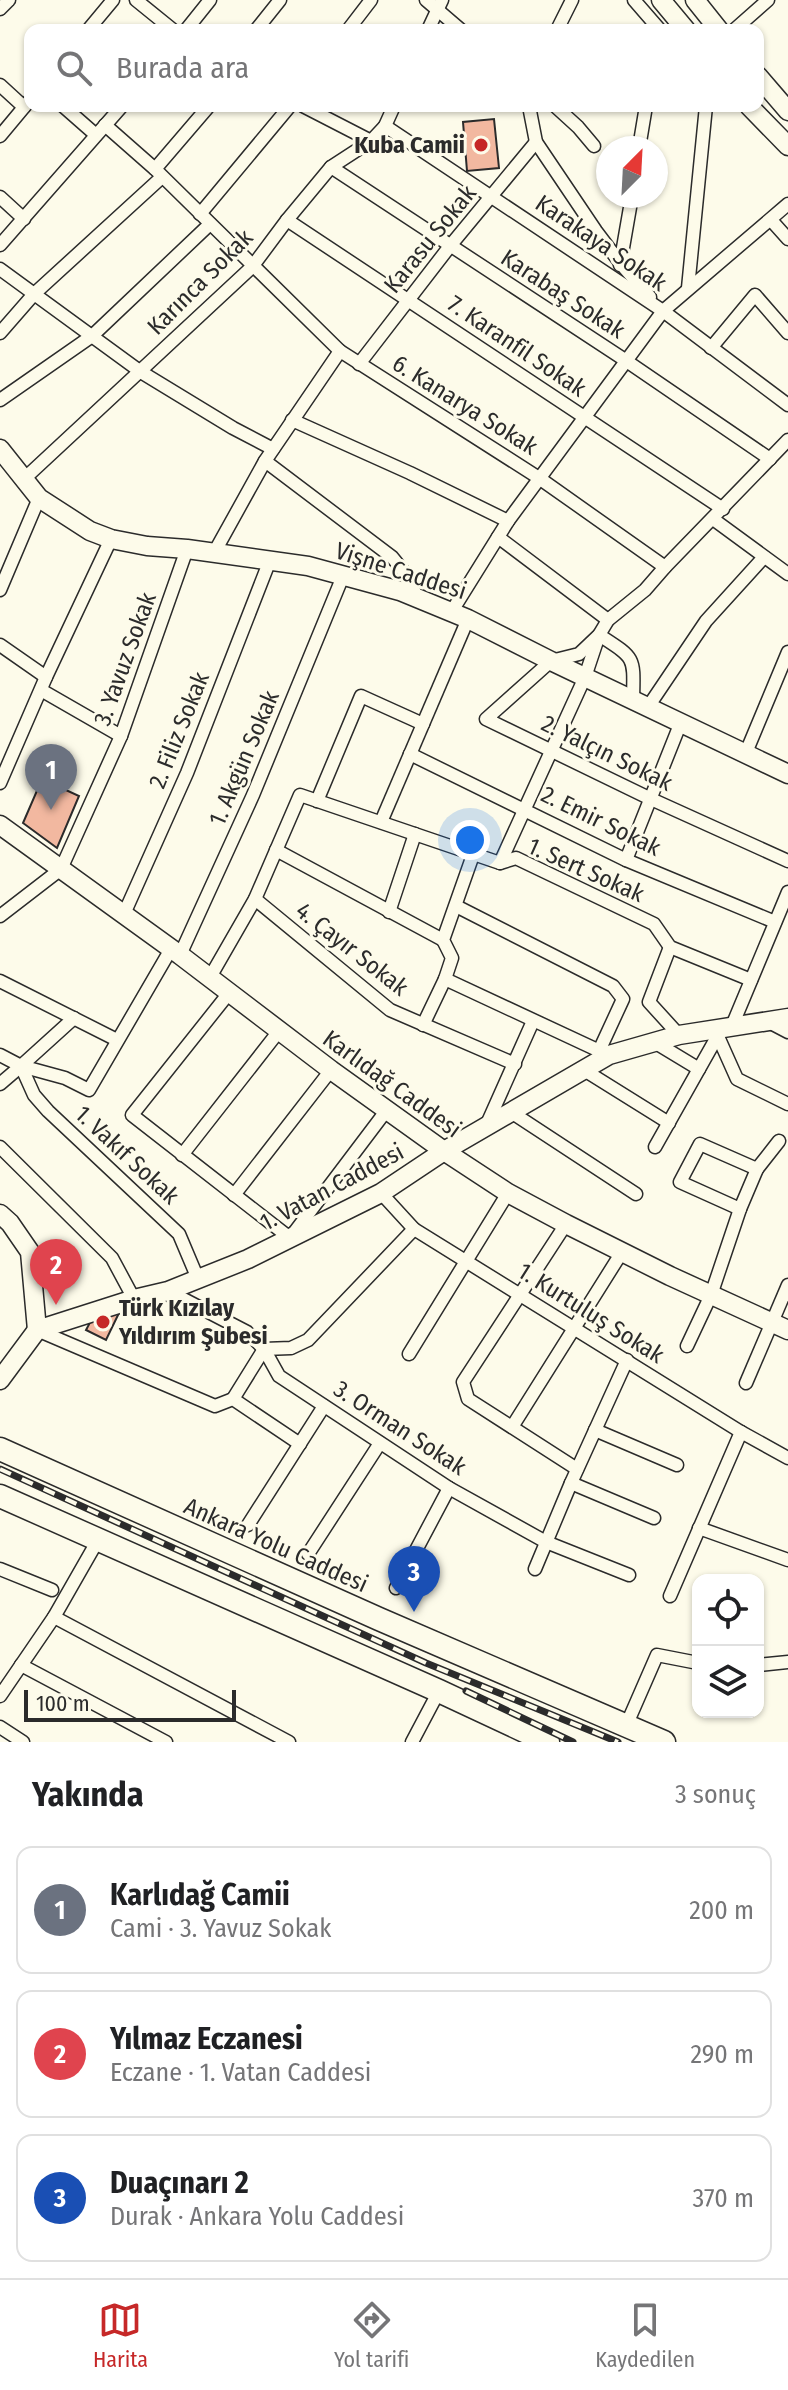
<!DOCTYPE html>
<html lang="tr">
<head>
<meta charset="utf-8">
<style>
  :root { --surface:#fff; --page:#f6f6f6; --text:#202124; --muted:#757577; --line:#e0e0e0; --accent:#c62828 }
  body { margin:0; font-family:"Fira Sans Condensed",sans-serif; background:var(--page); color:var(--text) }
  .controls { position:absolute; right:24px; bottom:24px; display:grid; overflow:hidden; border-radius:16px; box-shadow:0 2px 6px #0004 }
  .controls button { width:72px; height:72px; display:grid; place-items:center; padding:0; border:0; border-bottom:2px solid var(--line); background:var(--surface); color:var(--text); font:40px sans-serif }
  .compass { position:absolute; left:596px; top:136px; width:72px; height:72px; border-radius:50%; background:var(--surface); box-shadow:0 2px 6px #0004; rotate:24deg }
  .scale { position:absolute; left:24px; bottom:20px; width:212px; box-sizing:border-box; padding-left:8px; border:4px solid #2b2b2b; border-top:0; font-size:22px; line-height:28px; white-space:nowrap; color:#2b2b2b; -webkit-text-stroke:6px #fdfbea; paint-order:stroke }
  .you { position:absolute; left:470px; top:840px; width:28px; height:28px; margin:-20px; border:6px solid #fff; border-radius:50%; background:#1a73e8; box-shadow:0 0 0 12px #1a73e833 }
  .badge { display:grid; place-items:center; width:52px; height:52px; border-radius:50%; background:var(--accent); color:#fff; font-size:26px; font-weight:700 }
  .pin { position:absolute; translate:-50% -66px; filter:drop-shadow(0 2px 4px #0008) }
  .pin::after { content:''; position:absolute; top:42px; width:28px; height:24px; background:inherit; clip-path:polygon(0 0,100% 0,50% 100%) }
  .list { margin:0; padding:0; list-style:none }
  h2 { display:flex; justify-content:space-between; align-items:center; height:104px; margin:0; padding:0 32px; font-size:34px }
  h2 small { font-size:26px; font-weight:400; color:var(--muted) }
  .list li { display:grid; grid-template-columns:52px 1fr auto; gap:24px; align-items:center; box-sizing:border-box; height:128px; margin:0 16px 16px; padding:0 16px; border:2px solid var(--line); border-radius:16px }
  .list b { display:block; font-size:30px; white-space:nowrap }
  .list p { margin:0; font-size:26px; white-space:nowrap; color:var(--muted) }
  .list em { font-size:26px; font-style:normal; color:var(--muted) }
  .icon { flex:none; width:44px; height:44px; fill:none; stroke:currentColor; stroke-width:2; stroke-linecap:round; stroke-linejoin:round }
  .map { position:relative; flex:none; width:788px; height:1742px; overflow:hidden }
  .search { position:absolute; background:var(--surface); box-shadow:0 2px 6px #0004; left:24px; right:24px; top:24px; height:88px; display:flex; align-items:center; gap:20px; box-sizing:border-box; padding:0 28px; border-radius:16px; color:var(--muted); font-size:30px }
  .sheet { height:536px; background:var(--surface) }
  nav { display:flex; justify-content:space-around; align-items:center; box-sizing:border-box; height:112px; border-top:2px solid var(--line); background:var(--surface); font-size:22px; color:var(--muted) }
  nav a { display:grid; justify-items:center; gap:4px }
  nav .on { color:var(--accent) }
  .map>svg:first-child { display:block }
</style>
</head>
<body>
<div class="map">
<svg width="788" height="1742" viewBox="0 0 788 1742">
  <rect width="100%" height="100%" fill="#fdfbea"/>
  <g fill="#f2b8a0" stroke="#2b2b2b" stroke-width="2">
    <polygon points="494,119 499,168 467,171 463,122"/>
    <polygon points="42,779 79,796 57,848 23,823"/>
    <polygon points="95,1313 119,1313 106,1340 86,1330"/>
  </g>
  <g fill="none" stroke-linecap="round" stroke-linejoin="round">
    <defs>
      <g id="minor">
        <polyline points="136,0 173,30"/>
        <polyline points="426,0 461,30"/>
        <polyline points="634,0 660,30"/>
        <polyline points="0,9 9,0"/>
        <polyline points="88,30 113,0"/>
        <polyline points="186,30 210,0"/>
        <polyline points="256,30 280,0"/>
        <polyline points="348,30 371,0"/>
        <polyline points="428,30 442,0"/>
        <polyline points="557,30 572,0"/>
        <polyline points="734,30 768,0"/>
        <polyline points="0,85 24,107"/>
        <polyline points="63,106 96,135"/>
        <polyline points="303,106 371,141"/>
        <polyline points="529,106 536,142 596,231 621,264 650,297"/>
        <polyline points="555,106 578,127 594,146"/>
        <polyline points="105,125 155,169 340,351 539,478 665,567"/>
        <polyline points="385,126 663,311 788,405"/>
        <polyline points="0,136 30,100"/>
        <polyline points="639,148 646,106"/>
        <polyline points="331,167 625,360 770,459"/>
        <polyline points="155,169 209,106"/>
        <polyline points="0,197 24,219"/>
        <polyline points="200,214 290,106"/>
        <polyline points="287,220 723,509"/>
        <polyline points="771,220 788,239"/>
        <polyline points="0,245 122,106"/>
        <polyline points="620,265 632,196"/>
        <polyline points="0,269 141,372 233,428 273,449"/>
        <polyline points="688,288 706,106"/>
        <polyline points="0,333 34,294 162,177"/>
        <polyline points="711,348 755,295 788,333"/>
        <polyline points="359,364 450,246 536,142"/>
        <polyline points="0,400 92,336 210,224"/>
        <polyline points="292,420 410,473 508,521"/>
        <polyline points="788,440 665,567 645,590 608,620 599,635 579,654 551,661 486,719 651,799 788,861"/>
        <polyline points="265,461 392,557 409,578 417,598"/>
        <polyline points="24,479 252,267 287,220 331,167 371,141 385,126 394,106"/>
        <polyline points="713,519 788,574"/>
        <polyline points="498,537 608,620"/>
        <polyline points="214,553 265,461 340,351"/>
        <polyline points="0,590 39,498"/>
        <polyline points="452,611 508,521 663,311 788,204"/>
        <polyline points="0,645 46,677"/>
        <polyline points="41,690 121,736"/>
        <polyline points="648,707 706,621 764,557"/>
        <polyline points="410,754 626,860 775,922"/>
        <polyline points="745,755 788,652"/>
        <polyline points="0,783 46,677 111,539"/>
        <polyline points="317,801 361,696 423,724"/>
        <polyline points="381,822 468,619"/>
        <polyline points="276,850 443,940"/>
        <polyline points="626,860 681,722"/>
        <path d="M500,863L585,677L599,635C636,659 634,656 633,700"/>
        <polyline points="255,899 390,1010 515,1064"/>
        <polyline points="456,906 613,986 623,999 599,1051"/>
        <polyline points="389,912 415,834"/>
        <polyline points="124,914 187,773 270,560"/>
        <polyline points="0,916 61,869 121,736 187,549"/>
        <polyline points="670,947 649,1002 679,1035"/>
        <polyline points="180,955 253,795 343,576"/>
        <polyline points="209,979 255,899 300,795 500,863 516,858 654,924 670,947 751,980"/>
        <polyline points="445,979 606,1054"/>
        <polyline points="0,981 117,1040"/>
        <polyline points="229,993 132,1115 290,1238 386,1111"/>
        <polyline points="767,1021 788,1032"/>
        <polyline points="423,1025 445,979 452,958 443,940 473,855"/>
        <polyline points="732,1026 788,892"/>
        <polyline points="716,1032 737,1079 788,1104"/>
        <polyline points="656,1043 699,1069"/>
        <polyline points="0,1055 21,1066"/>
        <polyline points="21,1066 34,1095 48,1111 179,1234 198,1279"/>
        <polyline points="21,1066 74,1018"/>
        <polyline points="584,1070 669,1123"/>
        <polyline points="0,1084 21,1066 65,1078 89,1090 171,949"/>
        <polyline points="511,1112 636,1194"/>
        <polyline points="487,1124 533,1021"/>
        <polyline points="0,1147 112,1258 134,1299"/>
        <polyline points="655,1147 717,1037"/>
        <polyline points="182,1155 279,1031"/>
        <polyline points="381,1193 414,1229 741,1432 788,1458"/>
        <polyline points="234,1195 331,1070"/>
        <polyline points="740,1209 680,1182 700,1144 757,1169"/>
        <polyline points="566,1224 463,1382 468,1399 577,1469"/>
        <polyline points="168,1291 247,1332 264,1349 279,1376 449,1488 546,1542 629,1575"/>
        <polyline points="37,1330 215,1406 233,1399 300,1444"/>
        <polyline points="687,1346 711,1295 740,1209 757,1169 779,1141"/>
        <polyline points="409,1354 508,1193"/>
        <polyline points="746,1383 788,1285"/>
        <polyline points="233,1399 264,1349 291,1348 308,1340 414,1229"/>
        <polyline points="512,1427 622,1252"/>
        <polyline points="595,1430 677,1465"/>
        <polyline points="571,1483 654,1518"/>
        <polyline points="248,1525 324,1406"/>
        <polyline points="699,1528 788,1560"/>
        <polyline points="308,1554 380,1443"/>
        <polyline points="0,1569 52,1590"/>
        <polyline points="535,1569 571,1483 627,1360"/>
        <polyline points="396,1588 449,1488"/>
        <polyline points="670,1596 741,1432"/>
        <polyline points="54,1617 289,1742"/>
        <polyline points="21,1665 166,1742"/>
        <polyline points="758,1665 788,1662"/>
        <polyline points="0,1696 54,1617 98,1540"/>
        <polyline points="626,1726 657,1655 698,1663"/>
        <polyline points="0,1727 23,1742"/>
        <polyline points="412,1742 439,1691"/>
      </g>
      <g id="secondary">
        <polyline points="661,0 686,30"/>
        <polyline points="695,0 719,30"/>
        <polyline points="758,76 788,111"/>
        <polyline points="749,106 788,146"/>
        <polyline points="0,449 39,498 90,531 111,539 147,546 187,549 308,566 400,591 468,619 551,661 788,774"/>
        <polyline points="0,825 180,955 331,1070 444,1151 508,1193 566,1224 670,1276 788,1330"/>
        <polyline points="0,1214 10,1223 30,1252 37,1330"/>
        <polyline points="0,1380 37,1330 134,1299 168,1291 248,1259 381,1193 444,1151 609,1055 679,1035 788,1018"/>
      </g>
      <g id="trunk">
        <polyline points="0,1449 379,1619 664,1742"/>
        <polyline points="0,1496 439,1691 548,1742"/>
      </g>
    </defs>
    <use href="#minor" stroke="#2b2b2b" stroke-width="15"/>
    <use href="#secondary" stroke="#2b2b2b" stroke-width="21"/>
    <use href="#trunk" stroke="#2b2b2b" stroke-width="25"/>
    <use href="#minor" stroke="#fdfbea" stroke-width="12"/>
    <use href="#secondary" stroke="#fdfbea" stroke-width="18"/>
    <use href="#trunk" stroke="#fdfbea" stroke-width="22"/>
    <defs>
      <g id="rail">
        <polyline points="0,1469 426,1663 618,1742"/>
        <polyline points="466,1691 573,1742"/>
      </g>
    </defs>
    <use href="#rail" stroke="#2b2b2b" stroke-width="7"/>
    <use href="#rail" stroke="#fdfbea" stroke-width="4" stroke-dasharray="12" stroke-linecap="butt"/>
  </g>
  <g fill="#c62828" stroke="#fdfbea" stroke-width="3">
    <circle cx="481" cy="145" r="8"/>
    <circle cx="103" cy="1322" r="8"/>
  </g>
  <g text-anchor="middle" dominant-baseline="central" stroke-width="6" stroke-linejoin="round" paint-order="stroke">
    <g font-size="24" font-weight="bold" fill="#2b2b2b" stroke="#fdfbea" text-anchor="end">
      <text x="465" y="145">Kuba Camii</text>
      <text x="119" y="1308" text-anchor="start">Türk Kızılay<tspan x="119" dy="28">Yıldırım Şubesi</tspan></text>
    </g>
    <g font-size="24" fill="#2b2b2b" stroke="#fdfbea">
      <text transform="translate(430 239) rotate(-51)">Karasu Sokak</text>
      <text transform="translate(601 243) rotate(34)">Karakaya Sokak</text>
      <text transform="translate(200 282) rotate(-45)">Karınca Sokak</text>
      <text transform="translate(563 294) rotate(33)">Karabaş Sokak</text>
      <text transform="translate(517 346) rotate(34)">7. Karanfil Sokak</text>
      <text transform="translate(465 405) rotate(32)">6. Kanarya Sokak</text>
      <text transform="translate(401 571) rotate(18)">Vişne Caddesi</text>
      <text transform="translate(125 659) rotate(-70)">3. Yavuz Sokak</text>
      <text transform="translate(179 730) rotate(-68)">2. Filiz Sokak</text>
      <text transform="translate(607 753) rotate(26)">2. Yalçın Sokak</text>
      <text transform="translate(244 758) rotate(-67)">1. Akgün Sokak</text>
      <text transform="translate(601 821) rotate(26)">2. Emir Sokak</text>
      <text transform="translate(586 870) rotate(24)">1. Sert Sokak</text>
      <text transform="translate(352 949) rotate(38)">4. Çayır Sokak</text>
      <text transform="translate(392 1084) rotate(36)">Karlıdağ Caddesi</text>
      <text transform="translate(127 1155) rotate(43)">1. Vakıf Sokak</text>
      <text transform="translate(332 1187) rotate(-28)">1. Vatan Caddesi</text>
      <text transform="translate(591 1313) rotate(32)">1. Kurtuluş Sokak</text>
      <text transform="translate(400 1428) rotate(33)">3. Orman Sokak</text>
      <text transform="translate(276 1545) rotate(24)">Ankara Yolu Caddesi</text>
    </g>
  </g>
</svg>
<div class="controls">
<button><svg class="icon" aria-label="locate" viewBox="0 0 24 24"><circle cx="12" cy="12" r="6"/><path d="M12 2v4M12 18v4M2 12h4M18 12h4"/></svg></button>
<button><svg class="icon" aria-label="layers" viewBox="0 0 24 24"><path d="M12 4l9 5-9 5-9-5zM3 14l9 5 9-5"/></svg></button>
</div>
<svg class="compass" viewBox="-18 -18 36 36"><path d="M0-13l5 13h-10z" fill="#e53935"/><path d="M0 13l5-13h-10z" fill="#757577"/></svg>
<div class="scale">100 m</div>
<div class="you"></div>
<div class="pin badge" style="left:51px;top:810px;background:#6b7280">1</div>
<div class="pin badge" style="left:56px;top:1305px;background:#e0444e">2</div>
<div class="pin badge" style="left:414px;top:1612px;background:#1a4fb4">3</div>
<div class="search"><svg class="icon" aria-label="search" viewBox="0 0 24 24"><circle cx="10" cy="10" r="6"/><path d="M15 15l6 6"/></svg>Burada ara</div>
</div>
<section class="sheet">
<h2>Yakında<small>3 sonuç</small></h2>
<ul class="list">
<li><span class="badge" style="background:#6b7280">1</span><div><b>Karlıdağ Camii</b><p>Cami · 3. Yavuz Sokak</p></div><em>200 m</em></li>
<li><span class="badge" style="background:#e0444e">2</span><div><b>Yılmaz Eczanesi</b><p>Eczane · 1. Vatan Caddesi</p></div><em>290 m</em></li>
<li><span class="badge" style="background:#1a4fb4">3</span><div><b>Duaçınarı 2</b><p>Durak · Ankara Yolu Caddesi</p></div><em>370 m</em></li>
</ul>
</section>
<nav>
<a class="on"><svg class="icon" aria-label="map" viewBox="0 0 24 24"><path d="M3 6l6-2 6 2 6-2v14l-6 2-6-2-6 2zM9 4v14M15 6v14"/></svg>Harita</a>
<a><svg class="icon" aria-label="directions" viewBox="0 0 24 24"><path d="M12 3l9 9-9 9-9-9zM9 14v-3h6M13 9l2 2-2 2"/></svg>Yol tarifi</a>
<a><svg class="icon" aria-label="saved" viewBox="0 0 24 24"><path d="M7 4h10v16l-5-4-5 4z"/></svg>Kaydedilen</a>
</nav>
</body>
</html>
